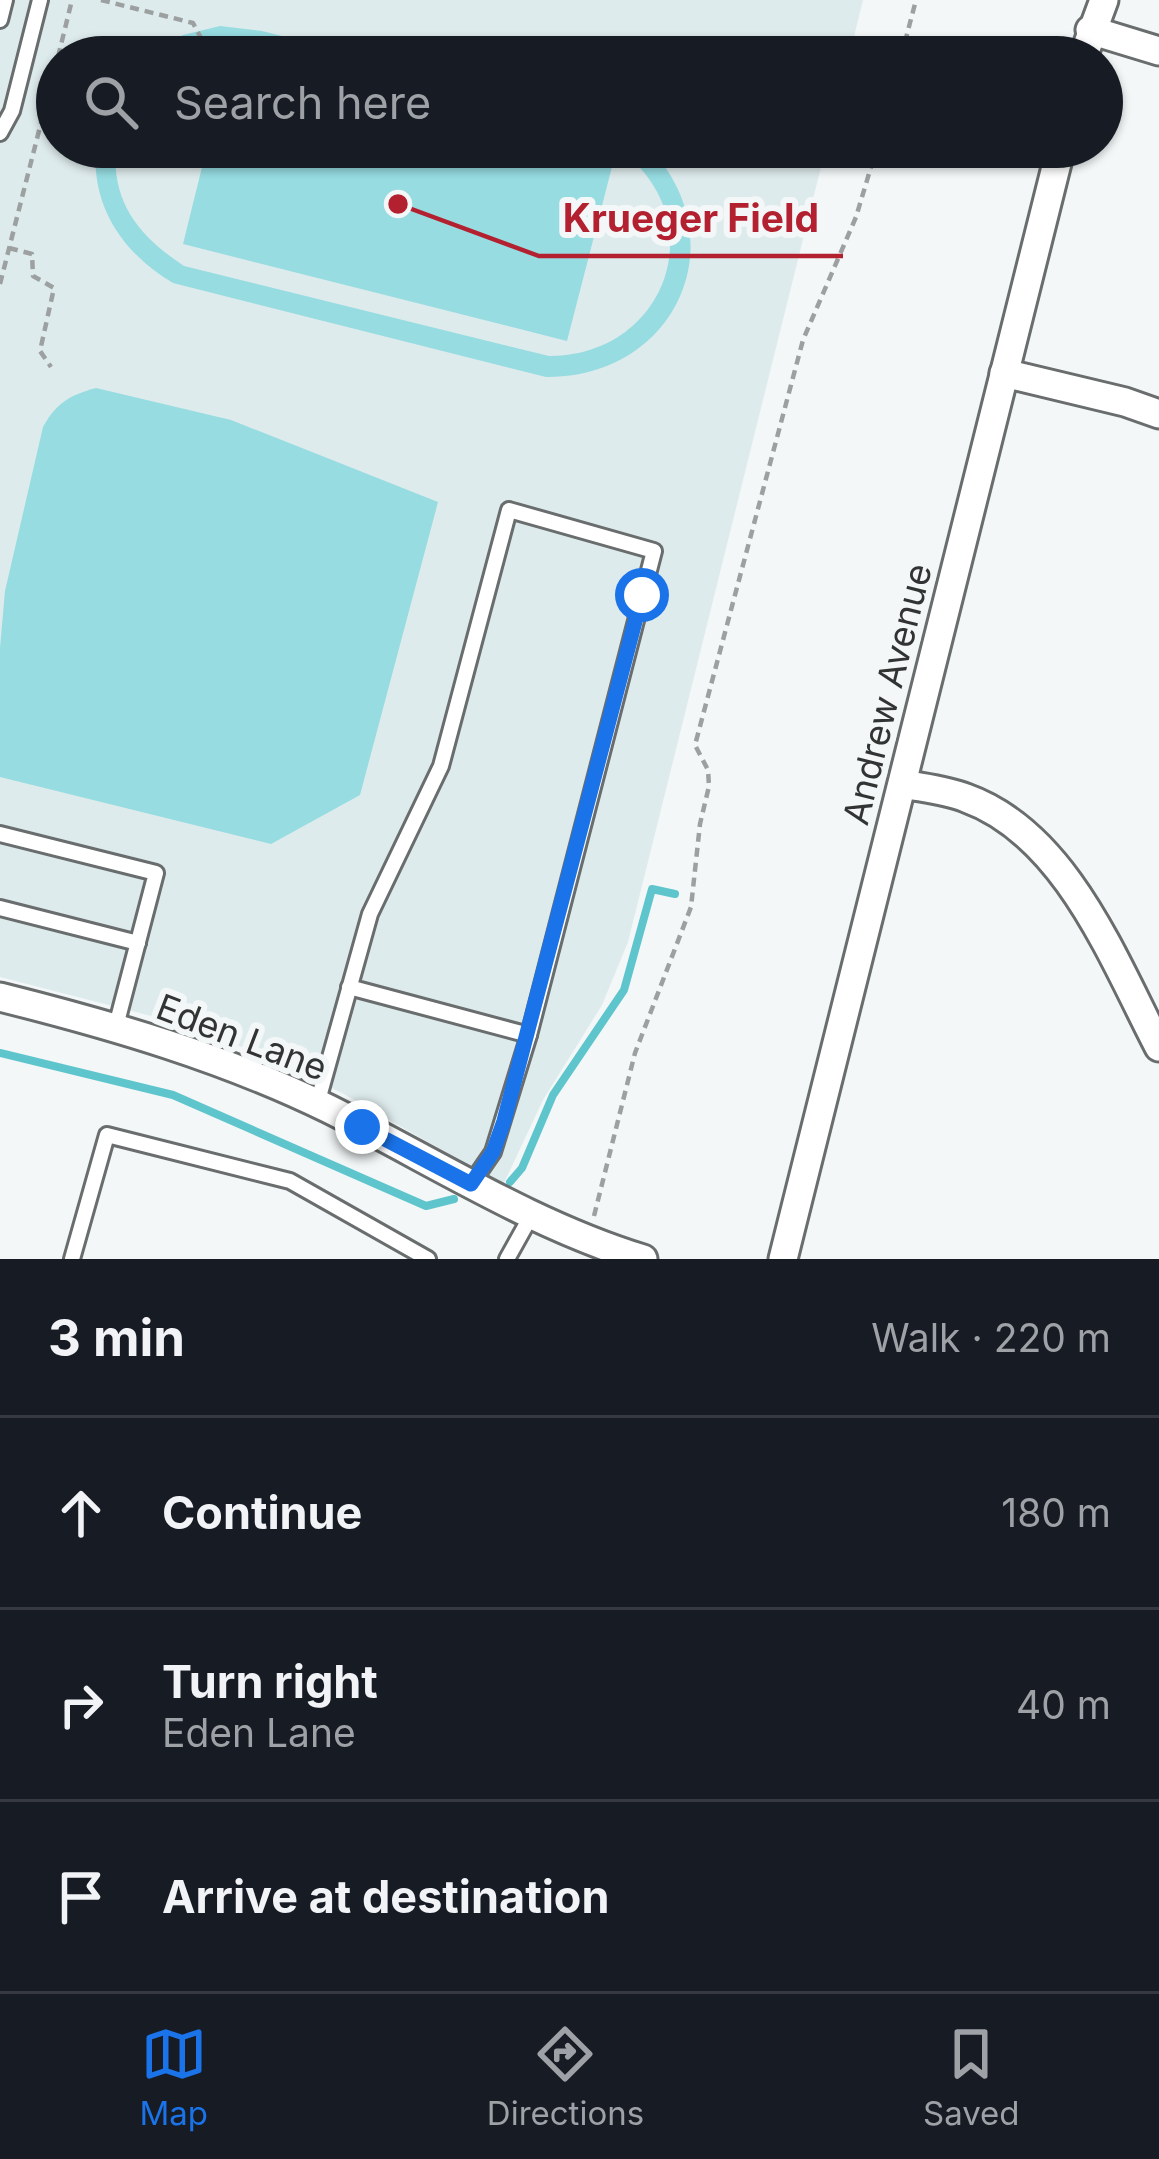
<!DOCTYPE html>
<html lang="en">
<head>
<meta charset="utf-8">
<style>
  :root { --surface:#171b24; --page:#20242c; --text:#f1f3f6; --muted:#9ea1a6; --line:#363941; --accent:#1a73e8 }
  body { margin:0; font-family:Inter,sans-serif; background:var(--page); color:var(--text) }
  .stop { position:absolute; width:36px; height:36px; margin:-27px; border:9px solid #1a73e8; border-radius:50%; background:#fff }
  .stop.end { background:#1a73e8; border-color:#fff; box-shadow:0 3px 12px #0008 }
  .list { margin:0; padding:0; list-style:none }
  h2 { display:flex; justify-content:space-between; align-items:center; height:156px; margin:0; padding:0 48px; font-size:51px }
  h2 small { font-size:39px; font-weight:400; color:var(--muted) }
  .list li { display:grid; grid-template-columns:78px 1fr auto; gap:36px; align-items:center; box-sizing:border-box; height:192px; padding:0 48px; border-top:3px solid var(--line) }
  .list b { display:block; font-size:45px; white-space:nowrap }
  .list p { margin:0; font-size:39px; white-space:nowrap; color:var(--muted) }
  .list em { font-size:39px; font-style:normal; color:var(--muted) }
  .icon { flex:none; width:66px; height:66px; fill:none; stroke:currentColor; stroke-width:2; stroke-linecap:round; stroke-linejoin:round }
  .map { position:relative; flex:none; width:1159px; height:1259px; overflow:hidden }
  .search { position:absolute; background:var(--surface); box-shadow:0 3px 9px #0004; left:36px; right:36px; top:36px; height:132px; display:flex; align-items:center; gap:30px; box-sizing:border-box; padding:0 42px; border-radius:66px; color:var(--muted); font-size:45px }
  .sheet { height:732px; background:var(--surface) }
  nav { display:flex; justify-content:space-around; align-items:center; box-sizing:border-box; height:168px; border-top:3px solid var(--line); background:var(--surface); font-size:33px; color:var(--muted) }
  nav a { display:grid; justify-items:center; gap:6px }
  nav .on { color:var(--accent) }
  .map>svg:first-child { display:block }
</style>
</head>
<body>
<div class="map">
<svg width="1159" height="1259" viewBox="0 0 1159 1259">
  <rect width="100%" height="100%" fill="#f3f7f8"/>
  <polygon fill="#deebec" points="0,0 863,0 849,57 57,57 57,147 826,147 628,942 602,1005 543,1100 503,1185 344,1094 259,1053 155,1017 0,977"/>
  <g fill="#96dce1">
    <polygon points="220,26 262,31 365,57 278,57 221,47 184,57 143,57 183,35"/>
    <path d="M96,147H116C111,203 140,237 184,266L549,356C668,356 716,216 616,147H649C738,242 675,378 546,377L173,283C123,253 91,207 96,147Z"/>
    <polygon points="207,147 547,147 613,163 567,341 183,244"/>
    <path d="M96,388L231,420L438,502L360,795L271,844L0,777V648L5,591L43,427C56,403 70,395 96,388Z"/>
  </g>
  <g fill="none" stroke-linecap="round" stroke-linejoin="round">
    <g stroke="#5fc5cc" stroke-width="8">
      <polyline points="0,1053 173,1095 426,1206 454,1199"/>
      <polyline points="510,1182 522,1168 553,1095 624,990 652,889 675,894"/>
    </g>
    <defs>
      <g id="lane">
        <polyline points="0,20 5,0"/>
        <polyline points="0,133 12,111 40,0"/>
        <polyline points="0,834 156,873 116,1026"/>
        <polyline points="0,908 138,943"/>
        <polyline points="317,1104 370,914 441,766 509,510 654,551 529,1035 349,987"/>
        <polyline points="471,1184 493,1152 529,1035"/>
        <polyline points="72,1259 107,1135 290,1181 428,1259"/>
        <polyline points="507,1259 531,1216"/>
      </g>
      <g id="street">
        <polyline points="1090,30 1159,51"/>
        <polyline points="1083,57 1104,0"/>
        <polyline points="1004,373 1125,402 1159,414"/>
        <path d="M903,784C923,788 946,790 966,798C1066,834 1113,959 1159,1047"/>
        <path d="M0,997C112,1025 225,1058 329,1109C433,1161 532,1225 643,1259"/>
        <polyline points="783,1259 1061,147"/>
      </g>
    </defs>
    <use href="#lane" stroke="#696d6d" stroke-width="20"/>
    <use href="#street" stroke="#696d6d" stroke-width="33"/>
    <g stroke="#9ca0a0" stroke-width="4.5" stroke-dasharray="9 6" stroke-linecap="butt">
      <polyline points="101,0 193,23 202,40"/>
      <polyline points="58,57 72,0"/>
      <polyline points="901,57 916,0"/>
      <polyline points="9,248 32,254 33,276 54,288 40,351 51,367"/>
      <polyline points="0,284 57,60"/>
      <polyline points="594,1216 635,1053 691,907 700,824 709,786 708,770 695,745 803,340 856,217 877,147"/>
    </g>
    <use href="#lane" stroke="#fff" stroke-width="14"/>
    <use href="#street" stroke="#fff" stroke-width="27"/>
  </g>
  <g fill="none" stroke-linecap="round" stroke-linejoin="round">
    <polyline stroke="#1a73e8" stroke-width="15" points="362,1127 471,1184 493,1152 504,1121 642,595"/>
  </g>
  <g text-anchor="middle" dominant-baseline="central" stroke-width="12" stroke-linejoin="round" paint-order="stroke">
    <g font-size="36" fill="#323434" stroke="#f3f7f8">
      <text transform="translate(887 694) rotate(-76)">Andrew Avenue</text>
      <text transform="translate(242 1037) rotate(21)">Eden Lane</text>
    </g>
  </g>
  <path fill="none" stroke="#b32130" stroke-width="4.5" d="M398 204L539 256H843"/>
  <circle fill="#b32130" stroke="#f3f7f8" stroke-width="4.5" cx="398" cy="204" r="12"/>
  <g font-size="39" text-anchor="middle" font-weight="bold" fill="#b32130" stroke="#f3f7f8" stroke-width="12" stroke-linejoin="round" paint-order="stroke">
    <text x="691" y="232">Krueger Field</text>
  </g>
</svg>
<div class="stop" style="left:642px;top:595px"></div>
<div class="stop end" style="left:362px;top:1127px"></div>
<div class="search"><svg class="icon" aria-label="search" viewBox="0 0 24 24"><circle cx="10" cy="10" r="6"/><path d="M15 15l6 6"/></svg>Search here</div>
</div>
<section class="sheet">
<h2>3 min<small>Walk · 220 m</small></h2>
<ul class="list">
<li><svg class="icon" aria-label="ahead" viewBox="0 0 24 24"><path d="M12 20V5M6 11l6-6 6 6"/></svg><div><b>Continue</b></div><em>180 m</em></li>
<li><svg class="icon" aria-label="right" viewBox="0 0 24 24"><path d="M7 20v-9h11M14 6l5 5-5 5"/></svg><div><b>Turn right</b><p>Eden Lane</p></div><em>40 m</em></li>
<li><svg class="icon" aria-label="arrive" viewBox="0 0 24 24"><path d="M6 21V4h12l-3 4 3 4H6"/></svg><div><b>Arrive at destination</b></div></li>
</ul>
</section>
<nav>
<a class="on"><svg class="icon" aria-label="map" viewBox="0 0 24 24"><path d="M3 6l6-2 6 2 6-2v14l-6 2-6-2-6 2zM9 4v14M15 6v14"/></svg>Map</a>
<a><svg class="icon" aria-label="directions" viewBox="0 0 24 24"><path d="M12 3l9 9-9 9-9-9zM9 14v-3h6M13 9l2 2-2 2"/></svg>Directions</a>
<a><svg class="icon" aria-label="saved" viewBox="0 0 24 24"><path d="M7 4h10v16l-5-4-5 4z"/></svg>Saved</a>
</nav>
</body>
</html>
